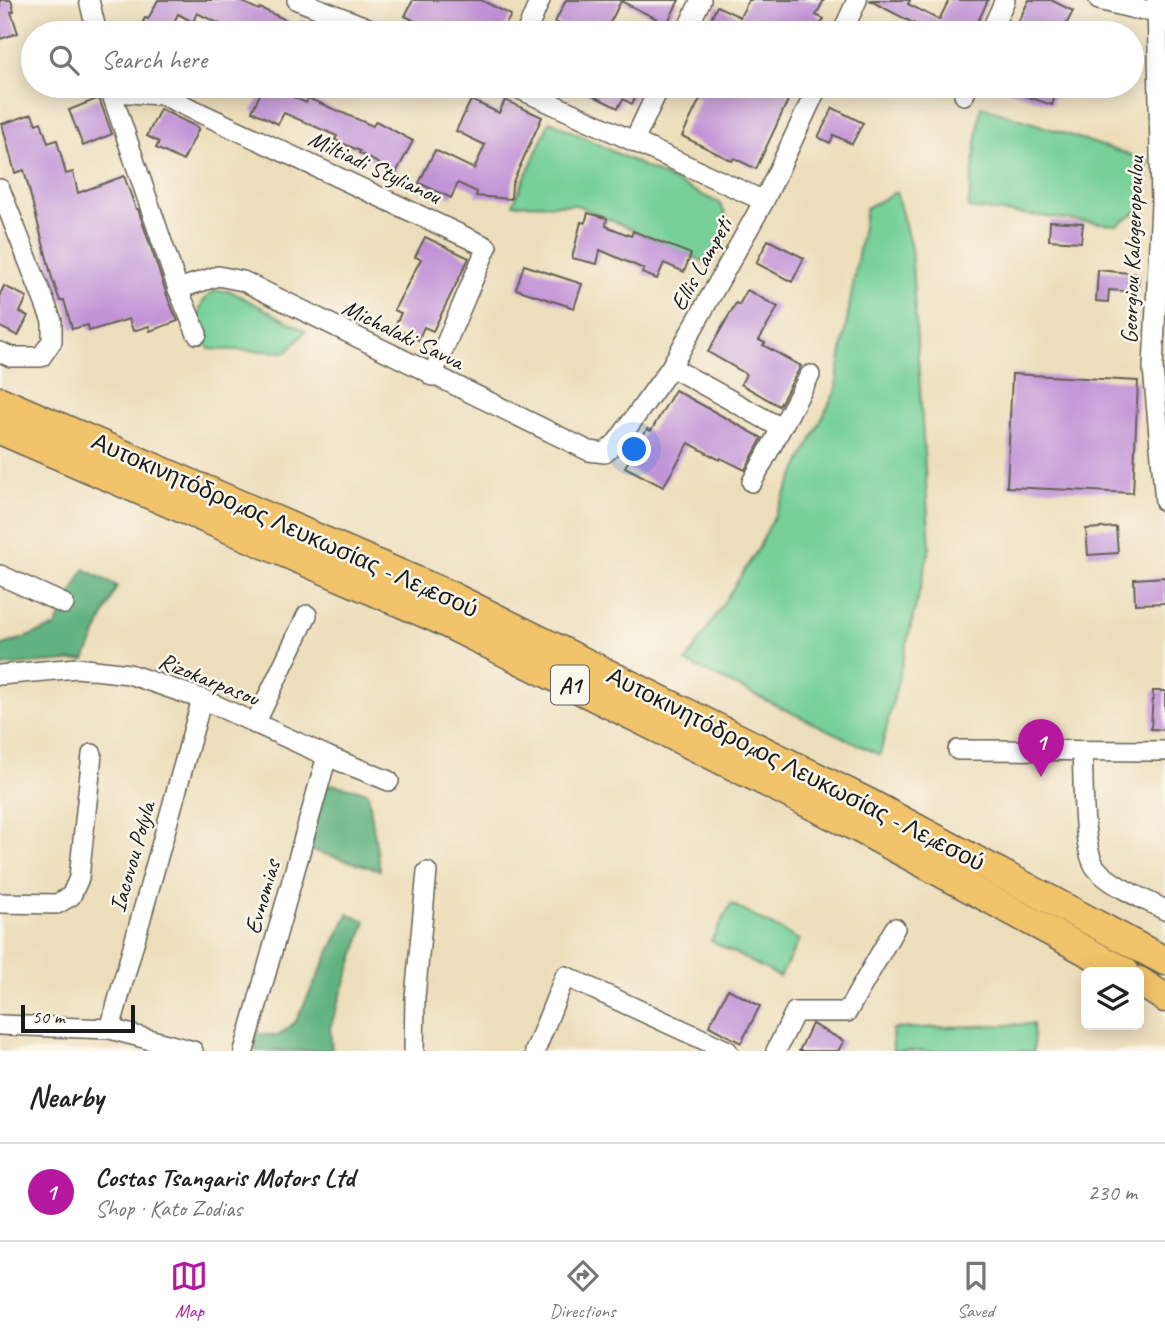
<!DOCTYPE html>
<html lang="en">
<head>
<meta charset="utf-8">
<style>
  :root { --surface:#fff; --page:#f6f6f6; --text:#222; --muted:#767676; --line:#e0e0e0; --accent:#b5179e }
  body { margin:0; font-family:Caveat,sans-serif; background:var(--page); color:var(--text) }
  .controls { position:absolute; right:21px; bottom:21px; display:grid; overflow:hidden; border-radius:10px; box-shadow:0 4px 18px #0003 }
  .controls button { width:63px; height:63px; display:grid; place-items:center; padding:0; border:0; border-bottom:2px solid var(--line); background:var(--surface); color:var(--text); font:35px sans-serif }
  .scale { position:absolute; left:21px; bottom:18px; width:114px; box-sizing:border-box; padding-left:7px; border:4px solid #1c1c1c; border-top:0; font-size:19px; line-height:24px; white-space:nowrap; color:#1c1c1c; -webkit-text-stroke:5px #fbf7ec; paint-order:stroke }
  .you { position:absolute; left:635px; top:450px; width:24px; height:24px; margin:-18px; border:5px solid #fff; border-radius:50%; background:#1a73e8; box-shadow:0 0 0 10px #1a73e833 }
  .badge { display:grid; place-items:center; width:46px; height:46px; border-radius:50%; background:var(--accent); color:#fff; font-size:23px; font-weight:700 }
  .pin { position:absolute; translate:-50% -58px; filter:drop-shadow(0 2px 4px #0008) }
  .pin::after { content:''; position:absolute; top:37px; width:24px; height:21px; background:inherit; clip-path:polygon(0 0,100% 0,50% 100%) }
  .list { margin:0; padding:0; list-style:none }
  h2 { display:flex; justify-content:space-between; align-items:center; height:91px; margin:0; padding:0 28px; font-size:30px }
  h2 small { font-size:23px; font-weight:400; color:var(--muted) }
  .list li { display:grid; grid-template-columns:46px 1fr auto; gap:21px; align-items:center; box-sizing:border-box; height:98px; padding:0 28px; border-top:2px solid var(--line) }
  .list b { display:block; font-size:26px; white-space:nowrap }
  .list p { margin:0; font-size:23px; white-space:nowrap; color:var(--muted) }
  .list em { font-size:23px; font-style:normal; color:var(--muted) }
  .icon { flex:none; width:38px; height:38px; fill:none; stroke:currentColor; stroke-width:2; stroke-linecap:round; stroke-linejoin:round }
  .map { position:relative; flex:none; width:1165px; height:1051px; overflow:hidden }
  .search { position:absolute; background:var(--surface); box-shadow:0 4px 18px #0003; left:21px; right:21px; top:21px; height:77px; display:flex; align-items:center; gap:18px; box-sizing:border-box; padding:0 24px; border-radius:38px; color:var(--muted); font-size:26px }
  .sheet { height:189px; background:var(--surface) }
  nav { display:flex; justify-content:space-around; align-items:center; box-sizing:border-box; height:98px; border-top:2px solid var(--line); background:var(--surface); font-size:19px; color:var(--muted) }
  nav a { display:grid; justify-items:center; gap:4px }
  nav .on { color:var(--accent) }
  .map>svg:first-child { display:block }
</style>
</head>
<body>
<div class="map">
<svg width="1165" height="1051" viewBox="0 0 1165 1051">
  <rect width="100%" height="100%" fill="#fbf7ec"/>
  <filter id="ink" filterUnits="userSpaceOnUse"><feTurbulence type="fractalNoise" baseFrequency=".0143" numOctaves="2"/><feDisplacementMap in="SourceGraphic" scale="14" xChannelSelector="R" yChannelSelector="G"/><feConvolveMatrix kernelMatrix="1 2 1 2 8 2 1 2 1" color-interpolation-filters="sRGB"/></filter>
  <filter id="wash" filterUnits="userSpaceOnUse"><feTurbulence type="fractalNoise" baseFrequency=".00686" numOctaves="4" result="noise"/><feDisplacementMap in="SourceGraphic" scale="28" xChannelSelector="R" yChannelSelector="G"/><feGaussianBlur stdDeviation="1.57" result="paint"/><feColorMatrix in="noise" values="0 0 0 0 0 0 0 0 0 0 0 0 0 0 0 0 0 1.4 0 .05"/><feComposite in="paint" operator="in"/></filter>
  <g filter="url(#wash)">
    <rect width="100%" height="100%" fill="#eddebb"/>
    <g fill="#76d098" stroke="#49765a" stroke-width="2">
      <polygon points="981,106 1148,161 1141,209 1116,225 968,208"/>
      <path d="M550,121L719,203C738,230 725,238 711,265L577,205L513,204Z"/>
      <polygon points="896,192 911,248 930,547 880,755 686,662 758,549 835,392 866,208"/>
      <path d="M215,291H230L306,331L287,352L209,349C200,327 190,306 215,291Z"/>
      <polygon points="731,904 799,940 780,977 711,941"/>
      <polygon points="1033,1024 1034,1051 893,1051 892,1029"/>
    </g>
    <g fill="#60b280" stroke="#3e674e" stroke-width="2">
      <polygon points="84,569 117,586 85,660 0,666 0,646 55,627"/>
      <polygon points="331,784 368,792 380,870 307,849 323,791"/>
      <polygon points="348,914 366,921 330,1028 332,1051 256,1051 253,1033 278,1036 296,1021"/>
    </g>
    <g id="blocks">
      <g fill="#c193d7">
        <polygon points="0,0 11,0 14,11 11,12 18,33 0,39"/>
        <polygon points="158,0 238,0 259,10 260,8 297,25 301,19 324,33 239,33 197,13 193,22 178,14 169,33 137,33 145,18 148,19"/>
        <polygon points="413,0 481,0 511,15 501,33 468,33 448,23 443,33 438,33 405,16"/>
        <polygon points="566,0 679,0 667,24 621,1 605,33 577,33 555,22"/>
        <polygon points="749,0 824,0 816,15 824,19 816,33 704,33 717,6 740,17"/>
        <polygon points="869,0 910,0 908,4 939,20 949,0 988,0 973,33 932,33"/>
        <polygon points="1029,0 1051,0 1073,11 1062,33 1036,33 1017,24"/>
        <polygon points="264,86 271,86 306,103 308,98 373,126 376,121 413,141 396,173 359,153 360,151 335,140 337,136 284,113 278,124 252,111"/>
        <polygon points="573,86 641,86 632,104 623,99 618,108"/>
        <polygon points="674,86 774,86 791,94 756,169 734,158 732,161 682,136 700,99"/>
        <polygon points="1002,86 1058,86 1052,105 1002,88"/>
        <polygon points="99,98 112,134 83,146 69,110"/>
        <polygon points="471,100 499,113 505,100 542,117 512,184 511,199 476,196 477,192 458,183 451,198 419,183 435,150 474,169 485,145 456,131"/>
        <polygon points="833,108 863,123 852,144 834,135 830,143 818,137"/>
        <polygon points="160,109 199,128 183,161 156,148 159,142 147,136"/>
        <polygon points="32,114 36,124 41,122 48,143 57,140 66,174 73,172 78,193 124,176 136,209 138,209 169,301 178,321 150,331 149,326 133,331 129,319 89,331 88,325 72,329 64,300 60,301 52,278 24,170 15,173 2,124"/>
        <polygon points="588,213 607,218 606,226 631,236 633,231 691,254 684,272 664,263 657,279 642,273 644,269 600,250 597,264 572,258 581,222 585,223"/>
        <polygon points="1050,221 1083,223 1081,242 1049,240"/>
        <polygon points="425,237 469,258 433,331 424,327 418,340 394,328 401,313 394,310 421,259 415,257"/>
        <polygon points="768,240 804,258 792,282 756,263"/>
        <polygon points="524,265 582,284 574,308 516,289"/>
        <polygon points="1098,270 1139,274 1137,292 1109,290 1108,302 1096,301"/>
        <polygon points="4,286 27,297 20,312 28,316 18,336 0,327 0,294"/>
        <polygon points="747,290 778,307 759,340 765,343 763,345 801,366 779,406 741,384 746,374 708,352 736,303 739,305"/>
        <polygon points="1012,374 1138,381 1133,493 1007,487"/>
        <polygon points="675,390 762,438 745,470 721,458 720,460 689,443 663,487 625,467 647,429 651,431"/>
        <polygon points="1116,527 1118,553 1088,555 1086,529"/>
        <polygon points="1165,577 1165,603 1135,604 1134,579"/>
        <polygon points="1153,691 1165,691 1165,730 1151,729"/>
        <polygon points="728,989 760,1006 741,1043 709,1026"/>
        <polygon points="812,1024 844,1041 838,1051 799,1051"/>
      </g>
    </g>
  </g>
  <g filter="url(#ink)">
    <use href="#blocks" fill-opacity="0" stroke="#656054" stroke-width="2"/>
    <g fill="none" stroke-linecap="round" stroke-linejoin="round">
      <defs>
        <g id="minor">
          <polyline points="89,0 97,33"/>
          <polyline points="297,0 381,33"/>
          <polyline points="1099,0 1135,9 1157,11"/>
          <polyline points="1157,0 1161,203 1153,368 1165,502"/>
          <polyline points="526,33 540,0"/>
          <polyline points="685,33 701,0"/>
          <polyline points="842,33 857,0"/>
          <polyline points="990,33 1005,0"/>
          <polyline points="109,86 178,289 197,334"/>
          <polyline points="513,86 764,201"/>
          <polyline points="111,92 162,95 487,247 432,376"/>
          <polyline points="964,95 968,86"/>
          <polyline points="634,141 660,86"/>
          <polyline points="0,189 52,321 52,341 41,357 11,357 0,352"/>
          <polyline points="178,289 218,276 243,281 589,451 605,453 617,442 671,367 764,201 818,86"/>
          <polyline points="671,367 781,428"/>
          <polyline points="752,482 810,375"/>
          <polyline points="0,575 64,604"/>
          <polyline points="0,675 77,668 129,674 202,699 327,756 389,781"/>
          <polyline points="255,724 307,615"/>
          <polyline points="958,750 1165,751"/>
          <path d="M1082,751C1084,778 1081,848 1096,868C1109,885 1146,900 1165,910"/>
          <polyline points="0,903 57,904 71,896 79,878 92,754"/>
          <polyline points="0,1025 110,1029 193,1051"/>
          <polyline points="110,1029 202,699"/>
          <polyline points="244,1051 327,756"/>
          <polyline points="414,1051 415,997 427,872"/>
          <polyline points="535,1051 565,976 728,1051"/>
          <polyline points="776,1051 795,1012 847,1012 895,928"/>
        </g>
        <g id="highway">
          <polyline points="0,401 449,595 869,803 1165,961"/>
          <polyline points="0,430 438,619 860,829 1125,972"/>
          <polyline points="1139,981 1165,998"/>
        </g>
      </defs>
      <use href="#minor" stroke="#656054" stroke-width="22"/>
      <use href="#highway" stroke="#656054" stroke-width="31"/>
      <use href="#minor" stroke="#fff" stroke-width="19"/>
      <use href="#highway" stroke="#f1c36a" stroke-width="28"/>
    </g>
  </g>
  <g text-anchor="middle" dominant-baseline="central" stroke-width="5" stroke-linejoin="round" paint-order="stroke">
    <rect fill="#fbf7ec" stroke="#5f5e5a" stroke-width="2" x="551" y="665.5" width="38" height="39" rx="5"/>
    <g font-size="23" font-weight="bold" fill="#1c1c1c">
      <text x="570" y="685">A1</text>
    </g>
    <g font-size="24" fill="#1c1c1c" stroke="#fbf7ec">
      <text transform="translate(375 167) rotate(25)">Miltiadi Stylianou</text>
      <text transform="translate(1132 250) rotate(-88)">Georgiou Kalogeropoulou</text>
      <text transform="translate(701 264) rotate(-61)">Ellis Lampeti</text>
      <text transform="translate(403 334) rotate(26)">Michalaki Savva</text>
      <text transform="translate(285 525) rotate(24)">Αυτοκινητόδρομος Λευκωσίας - Λεμεσού</text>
      <text transform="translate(209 679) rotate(22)">Rizokarpasou</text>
      <text transform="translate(796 769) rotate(27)">Αυτοκινητόδρομος Λευκωσίας - Λεμεσού</text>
      <text transform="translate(132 857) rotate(-74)">Iacovou Polyla</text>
      <text transform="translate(262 897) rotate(-74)">Evnomias</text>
    </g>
  </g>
</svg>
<div class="controls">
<button><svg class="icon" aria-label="layers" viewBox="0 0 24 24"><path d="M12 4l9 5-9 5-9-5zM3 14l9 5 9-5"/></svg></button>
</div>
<div class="scale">50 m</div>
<div class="you"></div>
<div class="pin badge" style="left:1041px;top:777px">1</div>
<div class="search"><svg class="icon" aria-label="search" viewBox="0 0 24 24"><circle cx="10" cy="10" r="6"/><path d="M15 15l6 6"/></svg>Search here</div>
</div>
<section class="sheet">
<h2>Nearby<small></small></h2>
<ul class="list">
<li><span class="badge">1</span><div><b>Costas Tsangaris Motors Ltd</b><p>Shop · Kato Zodias</p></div><em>230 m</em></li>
</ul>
</section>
<nav>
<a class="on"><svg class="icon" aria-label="map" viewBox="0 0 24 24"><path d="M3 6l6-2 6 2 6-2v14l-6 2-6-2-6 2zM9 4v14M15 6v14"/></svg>Map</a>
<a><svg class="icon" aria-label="directions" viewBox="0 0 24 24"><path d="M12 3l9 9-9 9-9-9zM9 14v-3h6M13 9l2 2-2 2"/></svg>Directions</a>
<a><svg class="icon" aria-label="saved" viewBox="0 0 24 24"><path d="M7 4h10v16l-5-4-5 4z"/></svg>Saved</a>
</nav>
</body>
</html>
